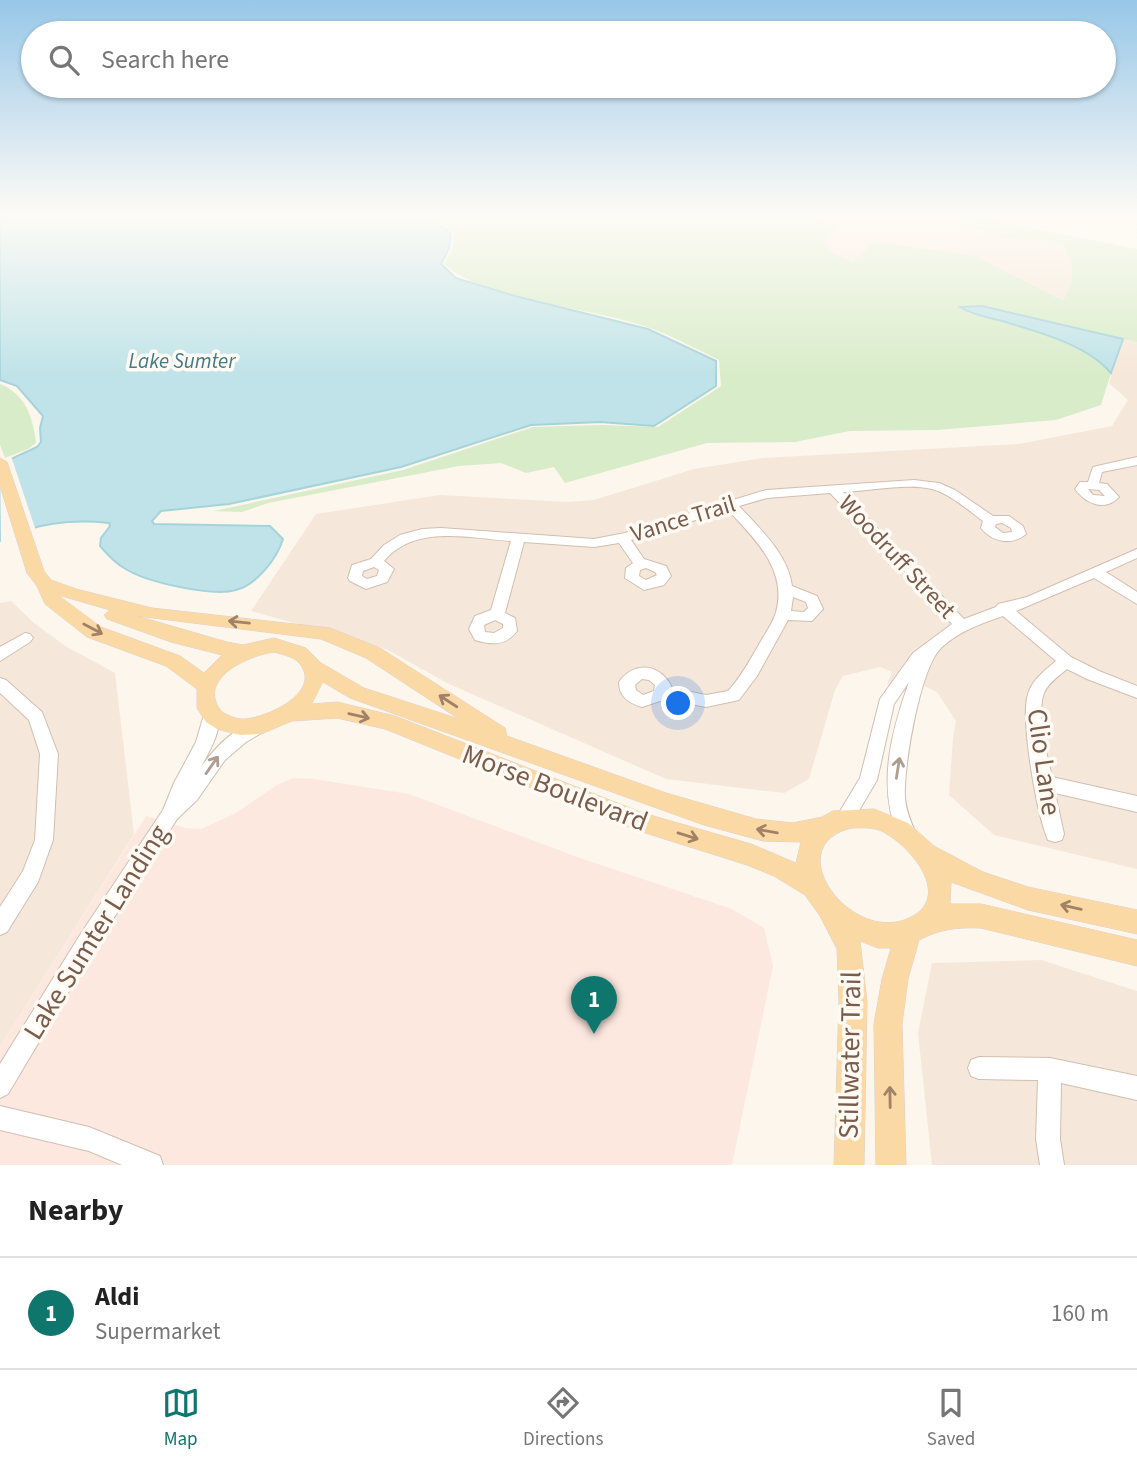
<!DOCTYPE html>
<html lang="en">
<head>
<meta charset="utf-8">
<style>
  :root { --surface:#fff; --page:#f2f2f2; --text:#222; --muted:#767676; --line:#e0e0e0; --accent:#0f766e }
  body { margin:0; font-family:"Source Sans 3",sans-serif; background:var(--page); color:var(--text) }
  .you { position:absolute; left:679px; top:704px; width:24px; height:24px; margin:-18px; border:5px solid #fff; border-radius:50%; background:#1a73e8; box-shadow:0 0 0 10px #1a73e833 }
  .badge { display:grid; place-items:center; width:46px; height:46px; border-radius:50%; background:var(--accent); color:#fff; font-size:23px; font-weight:700 }
  .pin { position:absolute; translate:-50% -58px; filter:drop-shadow(0 2px 4px #0008) }
  .pin::after { content:''; position:absolute; top:37px; width:24px; height:21px; background:inherit; clip-path:polygon(0 0,100% 0,50% 100%) }
  .list { margin:0; padding:0; list-style:none }
  h2 { display:flex; justify-content:space-between; align-items:center; height:91px; margin:0; padding:0 28px; font-size:30px }
  h2 small { font-size:23px; font-weight:400; color:var(--muted) }
  .list li { display:grid; grid-template-columns:46px 1fr auto; gap:21px; align-items:center; box-sizing:border-box; height:112px; padding:0 28px; border-top:2px solid var(--line) }
  .list b { display:block; font-size:26px; white-space:nowrap }
  .list p { margin:0; font-size:23px; white-space:nowrap; color:var(--muted) }
  .list em { font-size:23px; font-style:normal; color:var(--muted) }
  .icon { flex:none; width:38px; height:38px; fill:none; stroke:currentColor; stroke-width:2; stroke-linecap:round; stroke-linejoin:round }
  .map { position:relative; flex:none; width:1137px; height:1165px; overflow:hidden }
  .search { position:absolute; background:var(--surface); box-shadow:0 2px 5px #0004; left:21px; right:21px; top:21px; height:77px; display:flex; align-items:center; gap:18px; box-sizing:border-box; padding:0 24px; border-radius:38px; color:var(--muted); font-size:26px }
  .sheet { height:203px; background:var(--surface) }
  nav { display:flex; justify-content:space-around; align-items:center; box-sizing:border-box; height:98px; border-top:2px solid var(--line); background:var(--surface); font-size:19px; color:var(--muted) }
  nav a { display:grid; justify-items:center; gap:4px }
  nav .on { color:var(--accent) }
  .map>svg:first-child { display:block }
</style>
</head>
<body>
<div class="map">
<svg width="1137" height="1165" viewBox="0 0 1137 1165">
  <rect width="100%" height="100%" fill="#fdf6ec"/>
  <g fill="#f5e8da">
    <polygon points="786,214 926,216 1049,241 1065,246 1072,264 1073,283 1063,302 975,256 875,242 852,262 833,253 824,244 838,226"/>
    <polygon points="1123,339 1137,342 1137,869 994,835 949,795 953,738 956,721 937,692 920,684 917,694 887,684 892,672 880,667 843,676 835,690 809,779 784,793 666,779 449,684 386,649 251,611 316,514 440,495 568,502 594,500 694,469 763,458 1019,444 1112,426 1128,400 1109,383"/>
    <polygon points="11,601 35,624 67,647 115,673 134,834 0,1047 0,603"/>
    <polygon points="1041,960 1137,991 1137,1165 932,1165 918,1033 932,963"/>
  </g>
  <polygon fill="#fde8e0" points="293,778 314,779 409,794 580,858 732,909 764,928 773,966 732,1165 0,1165 0,1047 146,816 185,828 201,829 234,814 277,785"/>
  <g fill="#d8ecc9">
    <path d="M426,214H786L838,225L824,244L833,253L852,262L875,242L975,256L1063,301C1076,278 1074,271 1065,246L1049,241L1006,238L941,218L901,214H975V217L1137,249V342L982,306L968,313C1011,324 1082,338 1111,373L1101,405L1056,420L937,430L850,431L795,442L707,443L565,483L554,467L526,473L501,463L459,466L268,503L242,512L214,511L403,470L533,427L601,425L658,427L721,386L719,360C696,349 673,336 650,328C593,307 487,302 444,264L452,249L454,233Z"/>
    <path d="M0,384C25,393 33,418 36,443L28,449L5,458L0,445Z"/>
  </g>
  <g fill="#bfe3e8" stroke="#a5d3da" stroke-width="2">
    <path d="M0,214H423L451,233L449,249L441,264L456,278L515,296L648,329L716,361V386L654,426L600,422L531,425L401,467L229,504L161,511L152,521L154,524L270,526L283,539C277,559 256,585 236,590C212,597 145,582 124,568C115,563 107,554 100,546L101,538L110,526L109,523C73,519 32,523 0,541V464L37,447L41,442L40,428L43,416L17,386L0,380Z"/>
    <path d="M982,306L1123,339L1111,373C1086,344 1038,332 1002,321C987,317 972,315 960,307Z"/>
  </g>
  <polygon fill="#fdf6ec" points="11,456 36,531 1,544 0,461"/>
  <g fill="none" stroke-linecap="round" stroke-linejoin="round">
    <defs>
      <g id="minor">
        <path d="M1137,457V465L1102,472L1099,483L1107,484L1119,497C1105,512 1086,504 1075,489L1080,482H1088L1093,467ZM1088,489L1099,490L1105,496L1093,495Z"/>
        <path d="M914,480L939,483L955,490L993,516H1009L1023,526L1026,534C1012,546 992,542 981,528L983,521C968,510 950,494 932,489C905,483 871,491 843,492L964,619L996,607L998,604L1027,597L1137,549V558L1106,572L1137,592V604L1094,578L1016,611L1071,657L1099,671L1137,686V698L1087,679L1067,669C1060,675 1048,683 1044,693C1036,714 1047,755 1052,777L1137,796V812L1055,793L1064,834L1062,840L1055,842L1048,840C1037,815 1020,719 1028,694C1032,680 1045,670 1056,661L1003,616C980,624 959,631 941,648C920,668 903,768 905,798C906,811 911,822 916,834L914,840L907,842L900,840C876,788 891,733 909,682L894,704L877,780L851,824L845,826L839,824L836,818L860,778L880,699L913,653L952,624L887,552L830,493L767,498L739,506C760,529 788,554 792,586L817,596L823,609L812,621L788,620L757,676L739,700L706,707L666,699L642,707C629,703 619,697 619,682C634,660 662,664 672,688L706,695L728,691C742,676 751,658 761,641C766,632 773,623 776,612C788,570 754,538 728,510L631,540L644,559L666,566L671,576L664,585L644,590L625,578L626,568L633,563L619,543L594,547L524,542L505,613L515,618L517,631C506,646 491,645 475,640L469,629L475,616L491,610L511,541C469,538 415,524 384,561L394,569L387,582L366,589L350,581L348,578L352,565L371,559L384,545L400,535L422,529L441,528L594,539L625,533L766,490ZM1002,523L1011,528L1012,532L1003,533L995,527L996,524ZM374,567L379,570L377,576L367,579L362,576L363,571ZM646,568L655,572L657,575L646,580L639,576L640,570ZM793,597L806,602L808,608L804,612L791,611ZM495,620L503,624V628L494,633L485,632L484,625ZM642,679L649,680L655,685L654,691L643,695L636,690L635,685Z"/>
        <polygon points="25,633 30,634 33,638 30,642 0,661 0,647"/>
        <polygon points="0,678 6,680 42,712 58,754 53,840 38,882 7,932 0,935 0,907 23,871 35,840 40,754 29,720 0,693"/>
        <path d="M211,710L217,711C224,728 209,752 201,767C215,747 234,728 259,719L265,721L267,726L265,731L246,742L225,760L197,800L177,819L94,949L8,1094L0,1098V1064L80,935L163,810L174,783L196,742L205,711Z"/>
        <polygon points="979,1057 1050,1058 1137,1076 1137,1100 1061,1083 1060,1139 1064,1165 1040,1165 1036,1139 1038,1080 979,1079 971,1076 968,1068 971,1060"/>
        <polygon points="0,1106 89,1127 160,1156 163,1165 122,1165 89,1151 0,1130"/>
      </g>
      <path id="major" d="M0,458L7,462L44,571L51,580L76,589L152,608L330,628L380,648L505,728L507,736L666,793L756,819L793,823L822,817L833,811L874,809L908,823L934,846L983,872L1028,887L1137,910V934L1028,910L951,882L950,904H981L1137,940V966L981,928C957,927 940,929 919,940L908,979L902,1024L906,1165H876L874,1024L882,979L891,948H878L860,941L867,1002L864,1165H834L839,1002L837,949L820,916L805,895L774,876L747,865L633,829L385,729L337,718L292,721L261,734L240,735L217,729L206,722L197,708V689L166,666L87,637L45,604L37,586L27,573L0,486ZM58,595L110,610L104,615L107,619L171,642L222,655L204,673L180,656L101,627ZM137,616L321,639L366,658L459,719L364,688L321,663L306,648L274,638L243,645L227,642ZM274,652C284,655 297,657 302,667C319,695 262,720 241,719C233,718 227,715 221,711C196,678 250,655 274,652ZM323,682L350,698L704,825L763,841L801,842L796,863L751,844L643,813L395,716L337,702L312,704ZM852,828C861,828 870,827 879,830C906,841 953,893 913,916C854,950 775,845 852,828Z"/>
    </defs>
    <use href="#minor" stroke="#d1beb0" stroke-width="2"/>
    <use href="#major" stroke="#dad1cd" stroke-width="1"/>
    <use href="#minor" fill="#fff" fill-rule="evenodd"/>
    <use href="#major" fill="#fbd9a5" fill-rule="evenodd"/>
  </g>
  <defs><path id="oneway-shaft" d="M-6 0H5M1.5-3L5.5 0L1.5 3" fill="none" stroke-width="1.6" stroke-linecap="round" stroke-linejoin="round" transform="scale(1.75)"/></defs>
  <g stroke="#a18267">
    <use href="#oneway-shaft" transform="translate(239 622) rotate(-174)"/>
    <use href="#oneway-shaft" transform="translate(93 629) rotate(28)"/>
    <use href="#oneway-shaft" transform="translate(448 701) rotate(-147)"/>
    <use href="#oneway-shaft" transform="translate(359 716) rotate(13)"/>
    <use href="#oneway-shaft" transform="translate(767 831) rotate(-170)"/>
    <use href="#oneway-shaft" transform="translate(688 836) rotate(17)"/>
    <use href="#oneway-shaft" transform="translate(1071 907) rotate(-167)"/>
    <use href="#oneway-shaft" transform="translate(890 1097) rotate(-91)"/>
  </g>
  <g stroke="#af9d94">
    <use href="#oneway-shaft" transform="translate(212 765) rotate(-55)"/>
    <use href="#oneway-shaft" transform="translate(898 768) rotate(-81)"/>
  </g>
  <linearGradient id="sky" x2="0" y2="1"><stop stop-color="#97c7e8"/><stop offset="0.57" stop-color="#fefbf6"/><stop offset="1" stop-color="#fefbf6" stop-opacity="0"/></linearGradient>
  <rect width="1137" height="377" fill="url(#sky)"/>
  <g text-anchor="middle" dominant-baseline="central" stroke-width="7" stroke-linejoin="round" paint-order="stroke">
    <g font-size="21" font-style="italic" fill="#437c86" stroke="#fffaf3">
      <text x="182" y="361">Lake Sumter</text>
    </g>
    <g font-size="24" fill="#7a5c4d" stroke="#fffaf3">
      <text transform="translate(683 519) rotate(-17)">Vance Trail</text>
      <text transform="translate(897 557) rotate(47)">Woodruff Street</text>
    </g>
    <g font-size="28" fill="#7a5c4d" stroke="#fffaf3">
      <text transform="translate(1044 762) rotate(82)">Clio Lane</text>
      <text transform="translate(555 788) rotate(21)">Morse Boulevard</text>
      <text transform="translate(96 932) rotate(-58)">Lake Sumter Landing</text>
      <text transform="translate(850 1055) rotate(-89)">Stillwater Trail</text>
    </g>
  </g>
</svg>
<div class="you"></div>
<div class="pin badge" style="left:594px;top:1034px">1</div>
<div class="search"><svg class="icon" aria-label="search" viewBox="0 0 24 24"><circle cx="10" cy="10" r="6"/><path d="M15 15l6 6"/></svg>Search here</div>
</div>
<section class="sheet">
<h2>Nearby<small></small></h2>
<ul class="list">
<li><span class="badge">1</span><div><b>Aldi</b><p>Supermarket</p></div><em>160 m</em></li>
</ul>
</section>
<nav>
<a class="on"><svg class="icon" aria-label="map" viewBox="0 0 24 24"><path d="M3 6l6-2 6 2 6-2v14l-6 2-6-2-6 2zM9 4v14M15 6v14"/></svg>Map</a>
<a><svg class="icon" aria-label="directions" viewBox="0 0 24 24"><path d="M12 3l9 9-9 9-9-9zM9 14v-3h6M13 9l2 2-2 2"/></svg>Directions</a>
<a><svg class="icon" aria-label="saved" viewBox="0 0 24 24"><path d="M7 4h10v16l-5-4-5 4z"/></svg>Saved</a>
</nav>
</body>
</html>
